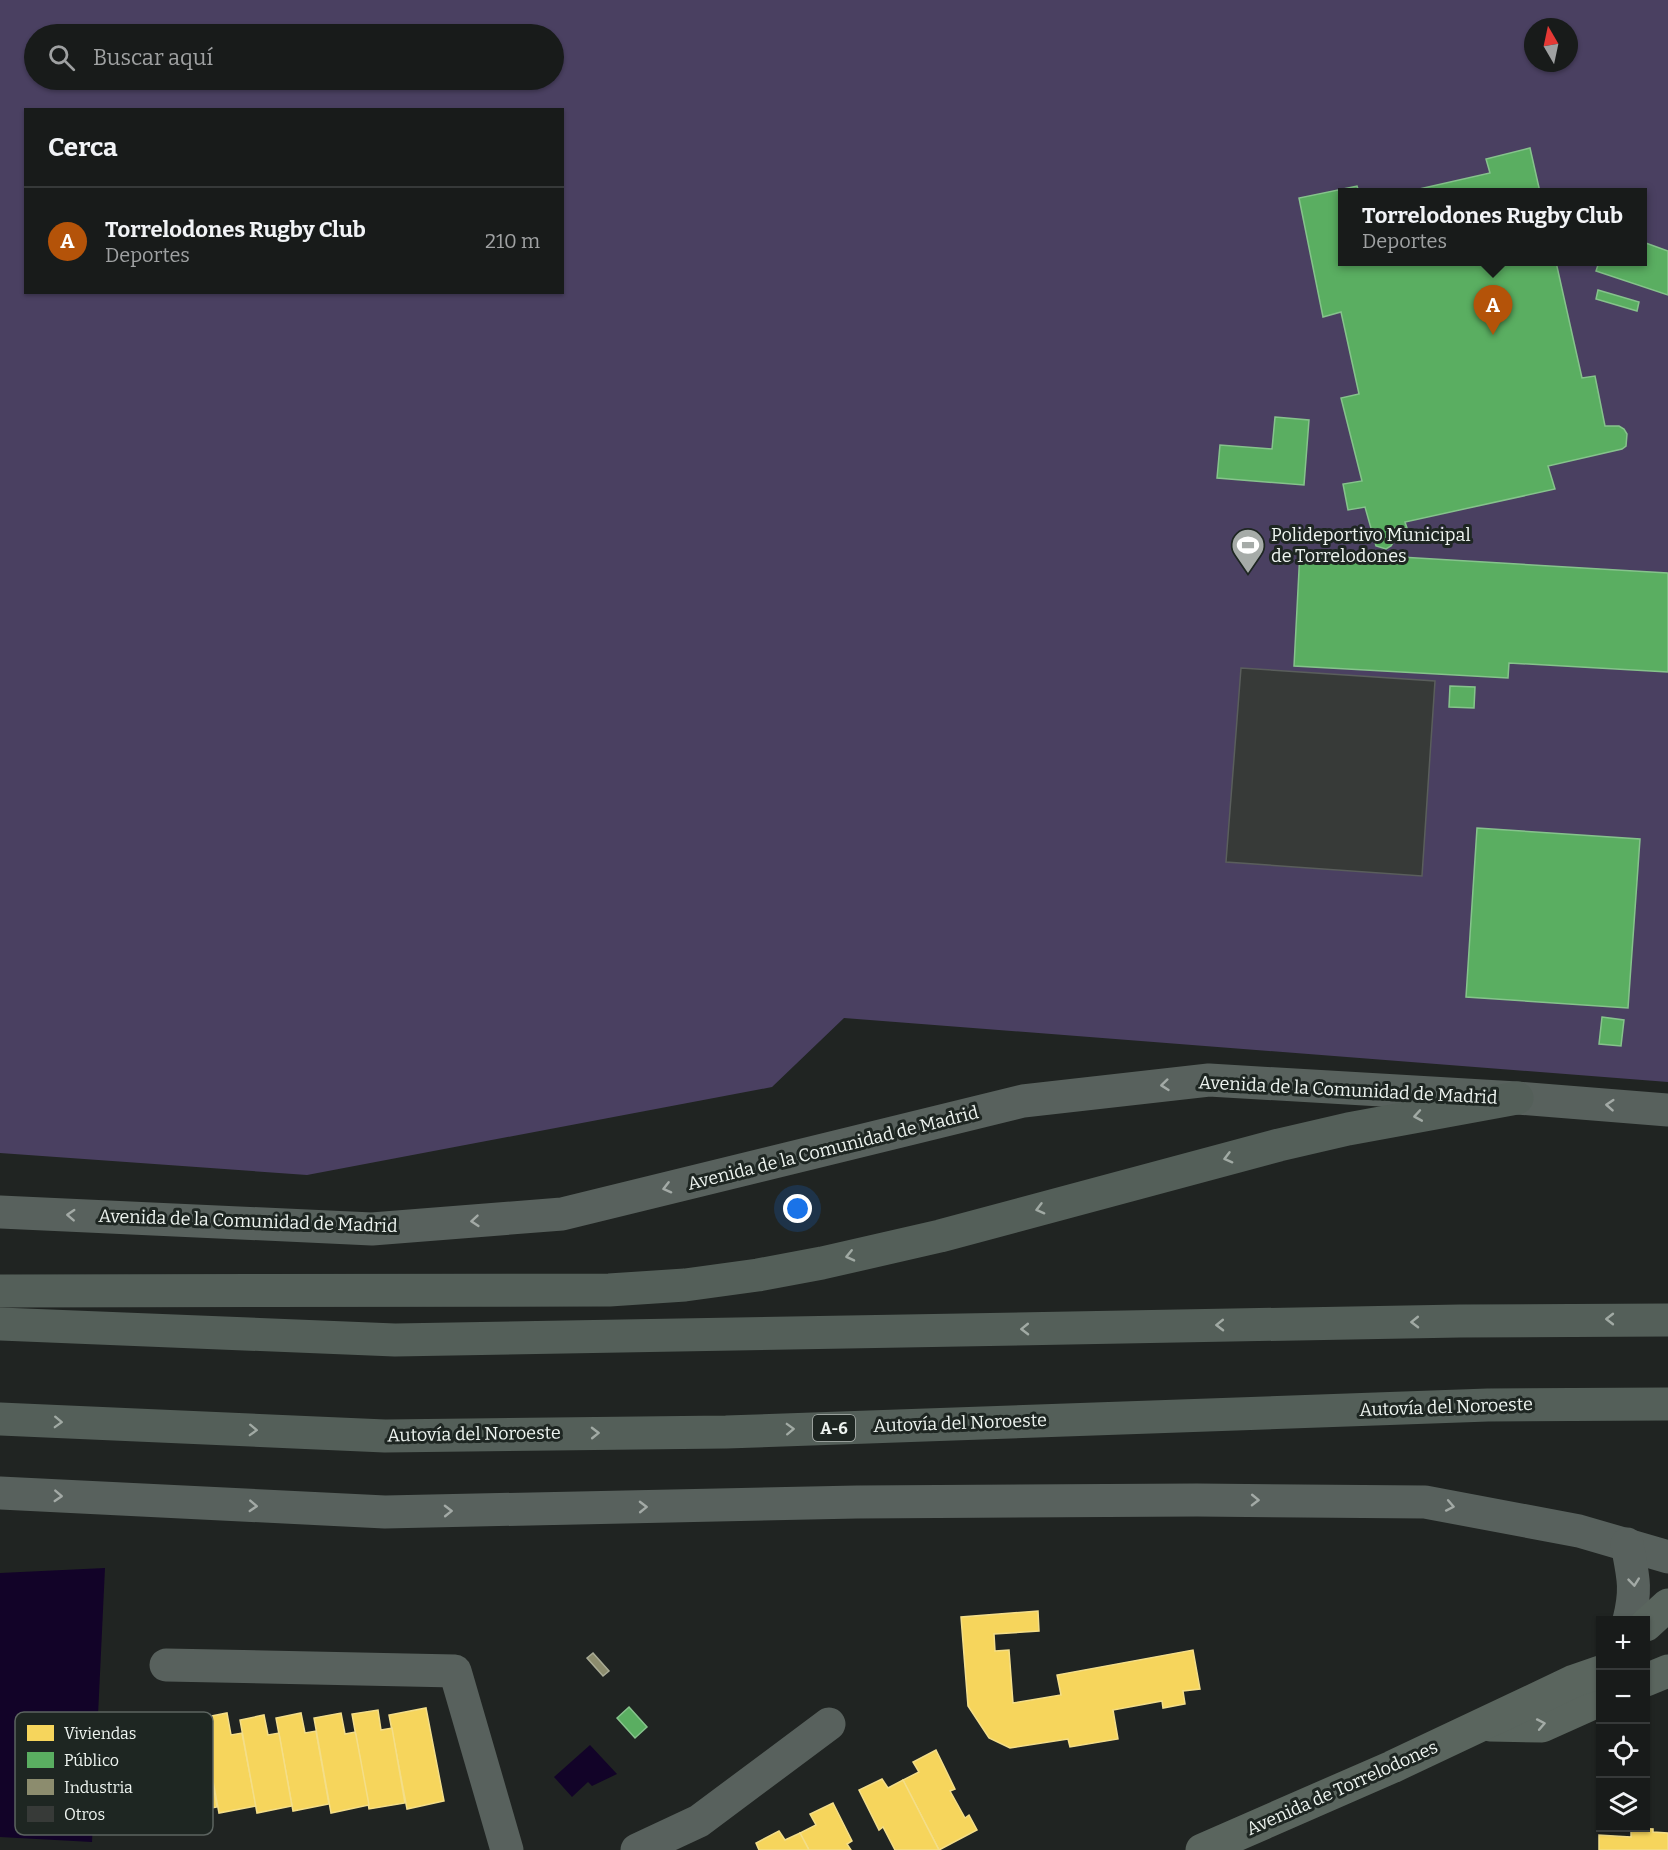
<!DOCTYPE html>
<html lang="es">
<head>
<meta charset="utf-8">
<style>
  :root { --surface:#181b1a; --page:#212423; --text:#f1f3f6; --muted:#9fa1a2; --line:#363939; --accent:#b45309 }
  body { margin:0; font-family:Bitter,serif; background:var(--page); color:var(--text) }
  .controls { position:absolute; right:18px; bottom:18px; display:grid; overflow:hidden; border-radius:0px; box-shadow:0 2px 4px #0004 }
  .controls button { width:54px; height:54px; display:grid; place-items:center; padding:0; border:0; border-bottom:2px solid var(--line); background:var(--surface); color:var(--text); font:30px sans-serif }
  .compass { position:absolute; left:1524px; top:18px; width:54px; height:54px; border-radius:50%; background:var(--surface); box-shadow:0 2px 4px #0004; rotate:351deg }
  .you { position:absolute; left:798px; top:1209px; width:21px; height:21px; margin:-15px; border:4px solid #fff; border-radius:50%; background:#1a73e8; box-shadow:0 0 0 9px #1a73e833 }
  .badge { display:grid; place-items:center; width:39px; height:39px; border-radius:50%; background:var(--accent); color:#fff; font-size:20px; font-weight:700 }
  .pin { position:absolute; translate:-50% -50px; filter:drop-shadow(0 2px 3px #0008) }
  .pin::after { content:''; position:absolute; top:32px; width:21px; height:18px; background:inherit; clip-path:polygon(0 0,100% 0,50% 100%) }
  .popup { position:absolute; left:1338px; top:188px; width:309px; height:78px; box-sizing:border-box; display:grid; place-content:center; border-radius:0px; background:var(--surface); filter:drop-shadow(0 2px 4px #0005); font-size:20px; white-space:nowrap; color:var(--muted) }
  .popup b { font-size:22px; color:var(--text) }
  .popup::after { content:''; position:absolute; left:50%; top:100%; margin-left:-12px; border:12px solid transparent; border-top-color:var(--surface) }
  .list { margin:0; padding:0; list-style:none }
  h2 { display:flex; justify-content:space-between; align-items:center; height:78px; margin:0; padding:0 24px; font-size:26px }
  h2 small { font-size:20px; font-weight:400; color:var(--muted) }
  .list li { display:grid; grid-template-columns:39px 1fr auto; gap:18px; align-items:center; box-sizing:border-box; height:108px; padding:0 24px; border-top:2px solid var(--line) }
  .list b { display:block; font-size:22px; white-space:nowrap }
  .list p { margin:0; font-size:20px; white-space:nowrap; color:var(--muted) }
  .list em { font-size:20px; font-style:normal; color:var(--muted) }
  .icon { flex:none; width:33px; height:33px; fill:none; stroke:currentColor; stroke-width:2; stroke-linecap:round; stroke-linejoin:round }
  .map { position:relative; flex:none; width:1668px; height:1850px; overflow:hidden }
  .search { position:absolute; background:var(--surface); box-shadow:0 2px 4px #0004; left:24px; top:24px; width:540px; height:66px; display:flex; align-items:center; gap:15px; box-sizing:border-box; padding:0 21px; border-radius:33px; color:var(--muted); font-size:22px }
  .panel { position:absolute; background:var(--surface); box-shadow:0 2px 4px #0004; left:24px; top:108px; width:540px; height:186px; border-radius:0px }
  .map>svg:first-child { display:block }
</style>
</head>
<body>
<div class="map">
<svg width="1668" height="1850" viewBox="0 0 1668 1850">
  <rect width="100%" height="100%" fill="#202422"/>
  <path fill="#4a4061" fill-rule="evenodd" d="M0,0H1668V1082L844,1018L772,1087L307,1175L0,1153ZM1533,27H1569V63H1533ZM34,34H554V80H34ZM26,110H562V292H26ZM1343,192H1643V262H1343Z"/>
  <g fill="#120328">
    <polygon points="105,1568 92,1842 0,1837 0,1573"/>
    <polygon points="590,1745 617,1774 592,1786 588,1782 572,1797 554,1777"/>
  </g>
  <g fill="#f6d55c" stroke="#f4de88" stroke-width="1.5">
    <polygon points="1038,1611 1039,1631 994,1634 995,1651 1009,1650 1013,1703 1061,1695 1057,1675 1193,1650 1200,1689 1183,1691 1185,1704 1163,1708 1162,1701 1113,1710 1118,1739 1070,1747 1068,1739 1010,1748 989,1738 968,1706 961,1617"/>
    <polygon points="426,1708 444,1801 407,1809 389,1715"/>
    <polygon points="378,1710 381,1730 392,1728 405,1803 369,1809 352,1714"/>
    <polygon points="227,1713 231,1735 242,1733 256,1806 219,1813 201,1718"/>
    <polygon points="301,1713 305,1733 316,1731 329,1804 293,1811 276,1718"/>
    <polygon points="341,1713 345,1734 355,1732 356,1735 369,1805 331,1813 314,1718"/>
    <polygon points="191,1714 195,1736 204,1734 217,1807 181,1814 163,1719"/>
    <polygon points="264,1715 268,1735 279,1733 292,1806 257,1813 240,1720"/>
    <polygon points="152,1717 156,1738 166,1736 180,1810 144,1815 124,1722"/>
    <polygon points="936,1750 955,1789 950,1791 965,1818 969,1815 977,1830 939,1850 903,1780 919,1772 913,1762"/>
    <polygon points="882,1779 888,1788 903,1780 939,1850 895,1850 883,1827 879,1830 859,1790"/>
    <polygon points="833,1803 852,1841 847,1844 851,1850 809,1850 800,1833 816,1825 810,1814"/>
    <polygon points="1631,1828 1653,1829 1653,1832 1668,1833 1668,1850 1599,1850 1599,1835 1631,1837"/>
    <polygon points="779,1831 785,1840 800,1833 809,1850 759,1850 756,1843"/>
  </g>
  <g fill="#5aae61" stroke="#86c38c" stroke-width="1.5">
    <polygon points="1530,148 1540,192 1406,192 1490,173 1486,159"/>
    <polygon points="1357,186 1359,192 1343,192 1343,262 1556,262 1582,378 1595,376 1605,426 1619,426 1624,429 1627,434 1626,446 1622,449 1548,466 1555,489 1405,522 1407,528 1393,528 1394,541 1391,546 1386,549 1376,546 1365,507 1348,510 1343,484 1362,481 1341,398 1359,394 1341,312 1323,317 1299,198"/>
    <polygon points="1643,242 1668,251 1668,295 1596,271 1599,262 1643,262"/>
    <polygon points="1598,290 1639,302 1637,311 1596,299"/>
    <polygon points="1275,417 1309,420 1304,485 1217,478 1220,445 1272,449"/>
    <polygon points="1300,551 1668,573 1668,672 1509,663 1508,678 1294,666"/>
    <polygon points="1450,686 1475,687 1474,708 1449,707"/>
    <polygon points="1477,828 1640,839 1628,1008 1466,997"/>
    <polygon points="1602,1017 1624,1020 1621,1046 1599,1044"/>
    <polygon points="629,1707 647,1727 635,1738 617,1718"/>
  </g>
  <polygon fill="#8c8c6e" stroke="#a9ab95" stroke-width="1.5" points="593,1653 609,1671 603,1676 587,1658"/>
  <polygon fill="#373a38" stroke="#5a5e5c" stroke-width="1.5" points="1241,668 1435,681 1422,876 1226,862"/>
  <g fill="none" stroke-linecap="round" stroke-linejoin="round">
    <g stroke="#58615d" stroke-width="33">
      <polyline points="0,1212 372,1229 562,1214 1023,1101 1209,1080 1517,1098 1668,1110"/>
      <polyline points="0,1493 385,1512 857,1502 1197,1500 1425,1502 1579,1531 1668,1557"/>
      <path d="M1627,1544C1633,1576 1637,1588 1629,1620"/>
      <polyline points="166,1665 455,1671 507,1850"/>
      <polyline points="637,1850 699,1821 829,1724"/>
    </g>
    <g stroke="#5a655e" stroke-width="33">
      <polyline points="1646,1625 1668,1605"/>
      <polyline points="1646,1680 1668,1671"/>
      <polyline points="1490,1725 1542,1726 1600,1700"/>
      <polyline points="1202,1850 1392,1767 1574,1681 1600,1672"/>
    </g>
    <g stroke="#545f59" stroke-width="33">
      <polyline points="0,1291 609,1290 685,1285 758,1275 822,1263 940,1236 1279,1145 1348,1129 1517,1098"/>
      <polyline points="0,1324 395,1340 1460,1321 1668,1320"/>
      <polyline points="0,1419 385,1436 726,1432 1488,1405 1668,1404"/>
    </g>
  </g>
  <defs><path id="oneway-chevron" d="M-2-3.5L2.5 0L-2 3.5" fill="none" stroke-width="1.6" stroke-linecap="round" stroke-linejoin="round" transform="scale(1.5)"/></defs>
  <g stroke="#a3aaa6">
    <use href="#oneway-chevron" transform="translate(1165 1085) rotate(174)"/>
    <use href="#oneway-chevron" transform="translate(1610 1105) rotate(-176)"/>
    <use href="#oneway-chevron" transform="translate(667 1188) rotate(166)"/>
    <use href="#oneway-chevron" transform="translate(71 1215) rotate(-177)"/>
    <use href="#oneway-chevron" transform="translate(475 1221) rotate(175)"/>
    <use href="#oneway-chevron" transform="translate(58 1496) rotate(3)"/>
    <use href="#oneway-chevron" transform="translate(1255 1500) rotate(1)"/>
    <use href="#oneway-chevron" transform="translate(253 1506) rotate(3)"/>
    <use href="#oneway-chevron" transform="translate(1450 1506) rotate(11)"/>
    <use href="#oneway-chevron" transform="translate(643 1507) rotate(-1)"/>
    <use href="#oneway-chevron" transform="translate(448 1511) rotate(-1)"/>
    <use href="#oneway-chevron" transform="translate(1634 1582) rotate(84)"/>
  </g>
  <g stroke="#a1aaa4">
    <use href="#oneway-chevron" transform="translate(1418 1116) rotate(170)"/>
    <use href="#oneway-chevron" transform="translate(1228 1158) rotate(165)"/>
    <use href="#oneway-chevron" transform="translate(1040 1209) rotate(165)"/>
    <use href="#oneway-chevron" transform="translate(850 1256) rotate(167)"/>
    <use href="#oneway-chevron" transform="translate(1610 1319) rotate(180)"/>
    <use href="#oneway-chevron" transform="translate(1415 1322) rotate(179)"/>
    <use href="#oneway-chevron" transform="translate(1220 1325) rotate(179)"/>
    <use href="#oneway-chevron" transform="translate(1025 1329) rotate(179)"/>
    <use href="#oneway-chevron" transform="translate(58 1422) rotate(2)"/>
    <use href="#oneway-chevron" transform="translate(790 1429) rotate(-2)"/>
    <use href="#oneway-chevron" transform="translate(253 1430) rotate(2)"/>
    <use href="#oneway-chevron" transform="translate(595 1433) rotate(-1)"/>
  </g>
  <use stroke="#a4aca7" href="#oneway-chevron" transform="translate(1541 1724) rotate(-11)"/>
  <defs>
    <symbol id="stadium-pin" viewBox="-11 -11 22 30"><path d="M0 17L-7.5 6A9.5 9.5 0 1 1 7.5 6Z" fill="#a6aba8" stroke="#1e2622"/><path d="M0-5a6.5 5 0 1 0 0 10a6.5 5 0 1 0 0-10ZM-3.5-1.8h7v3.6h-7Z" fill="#fff"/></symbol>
  </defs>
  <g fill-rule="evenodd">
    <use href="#stadium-pin" x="1229" y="526" width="38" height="52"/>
  </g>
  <g text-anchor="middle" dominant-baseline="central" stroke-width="6" stroke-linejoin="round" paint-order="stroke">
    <rect fill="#1e2622" stroke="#b0b6b2" stroke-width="1.5" x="813" y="1415" width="42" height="26" rx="4.5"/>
    <g font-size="16" font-weight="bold" fill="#eef4f0">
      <text x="834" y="1428">A-6</text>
    </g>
    <g font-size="18" fill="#eef4f0" stroke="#1e2622" text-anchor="start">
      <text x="1271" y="535">Polideportivo Municipal<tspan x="1271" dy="21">de Torrelodones</tspan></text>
    </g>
    <g font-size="18" fill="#eef4f0" stroke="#1e2622">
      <text transform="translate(1348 1090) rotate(3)">Avenida de la Comunidad de Madrid</text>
      <text transform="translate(833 1148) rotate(-14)">Avenida de la Comunidad de Madrid</text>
      <text transform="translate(248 1221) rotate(2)">Avenida de la Comunidad de Madrid</text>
      <text transform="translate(1446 1407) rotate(-2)">Autovía del Noroeste</text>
      <text transform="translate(960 1423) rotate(-2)">Autovía del Noroeste</text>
      <text transform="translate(474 1434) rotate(-1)">Autovía del Noroeste</text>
      <text transform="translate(1342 1788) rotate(-24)">Avenida de Torrelodones</text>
    </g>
  </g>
  <rect x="15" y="1712" width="198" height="123" rx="9" fill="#1e2622" stroke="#5c6460" stroke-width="1.5"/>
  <rect x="27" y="1725" width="27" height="16" fill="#f6d55c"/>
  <rect x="27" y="1752" width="27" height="16" fill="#5aae61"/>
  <rect x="27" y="1779" width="27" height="16" fill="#8c8c6e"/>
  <rect x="27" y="1806" width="27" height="16" fill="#373a38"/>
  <g font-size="16" fill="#eef4f0">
    <text x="64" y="1739">Viviendas</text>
    <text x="64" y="1766">Público</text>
    <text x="64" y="1793">Industria</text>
    <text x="64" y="1820">Otros</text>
  </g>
</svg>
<div class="controls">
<button>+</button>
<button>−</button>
<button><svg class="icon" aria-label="locate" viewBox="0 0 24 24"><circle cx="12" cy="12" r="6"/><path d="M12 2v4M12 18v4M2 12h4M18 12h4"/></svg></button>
<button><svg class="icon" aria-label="layers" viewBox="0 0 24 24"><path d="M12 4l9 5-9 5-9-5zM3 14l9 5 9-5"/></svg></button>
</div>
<svg class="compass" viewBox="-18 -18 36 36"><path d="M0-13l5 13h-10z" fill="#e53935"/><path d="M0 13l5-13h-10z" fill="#9fa1a2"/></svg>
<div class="you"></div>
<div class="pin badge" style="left:1493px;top:335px">A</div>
<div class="popup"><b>Torrelodones Rugby Club</b>Deportes</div>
<div class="search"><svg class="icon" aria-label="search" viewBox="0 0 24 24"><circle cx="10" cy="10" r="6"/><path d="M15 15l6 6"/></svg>Buscar aquí</div>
<section class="panel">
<h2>Cerca<small></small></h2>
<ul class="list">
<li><span class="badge">A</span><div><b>Torrelodones Rugby Club</b><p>Deportes</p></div><em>210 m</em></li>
</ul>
</section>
</div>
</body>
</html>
